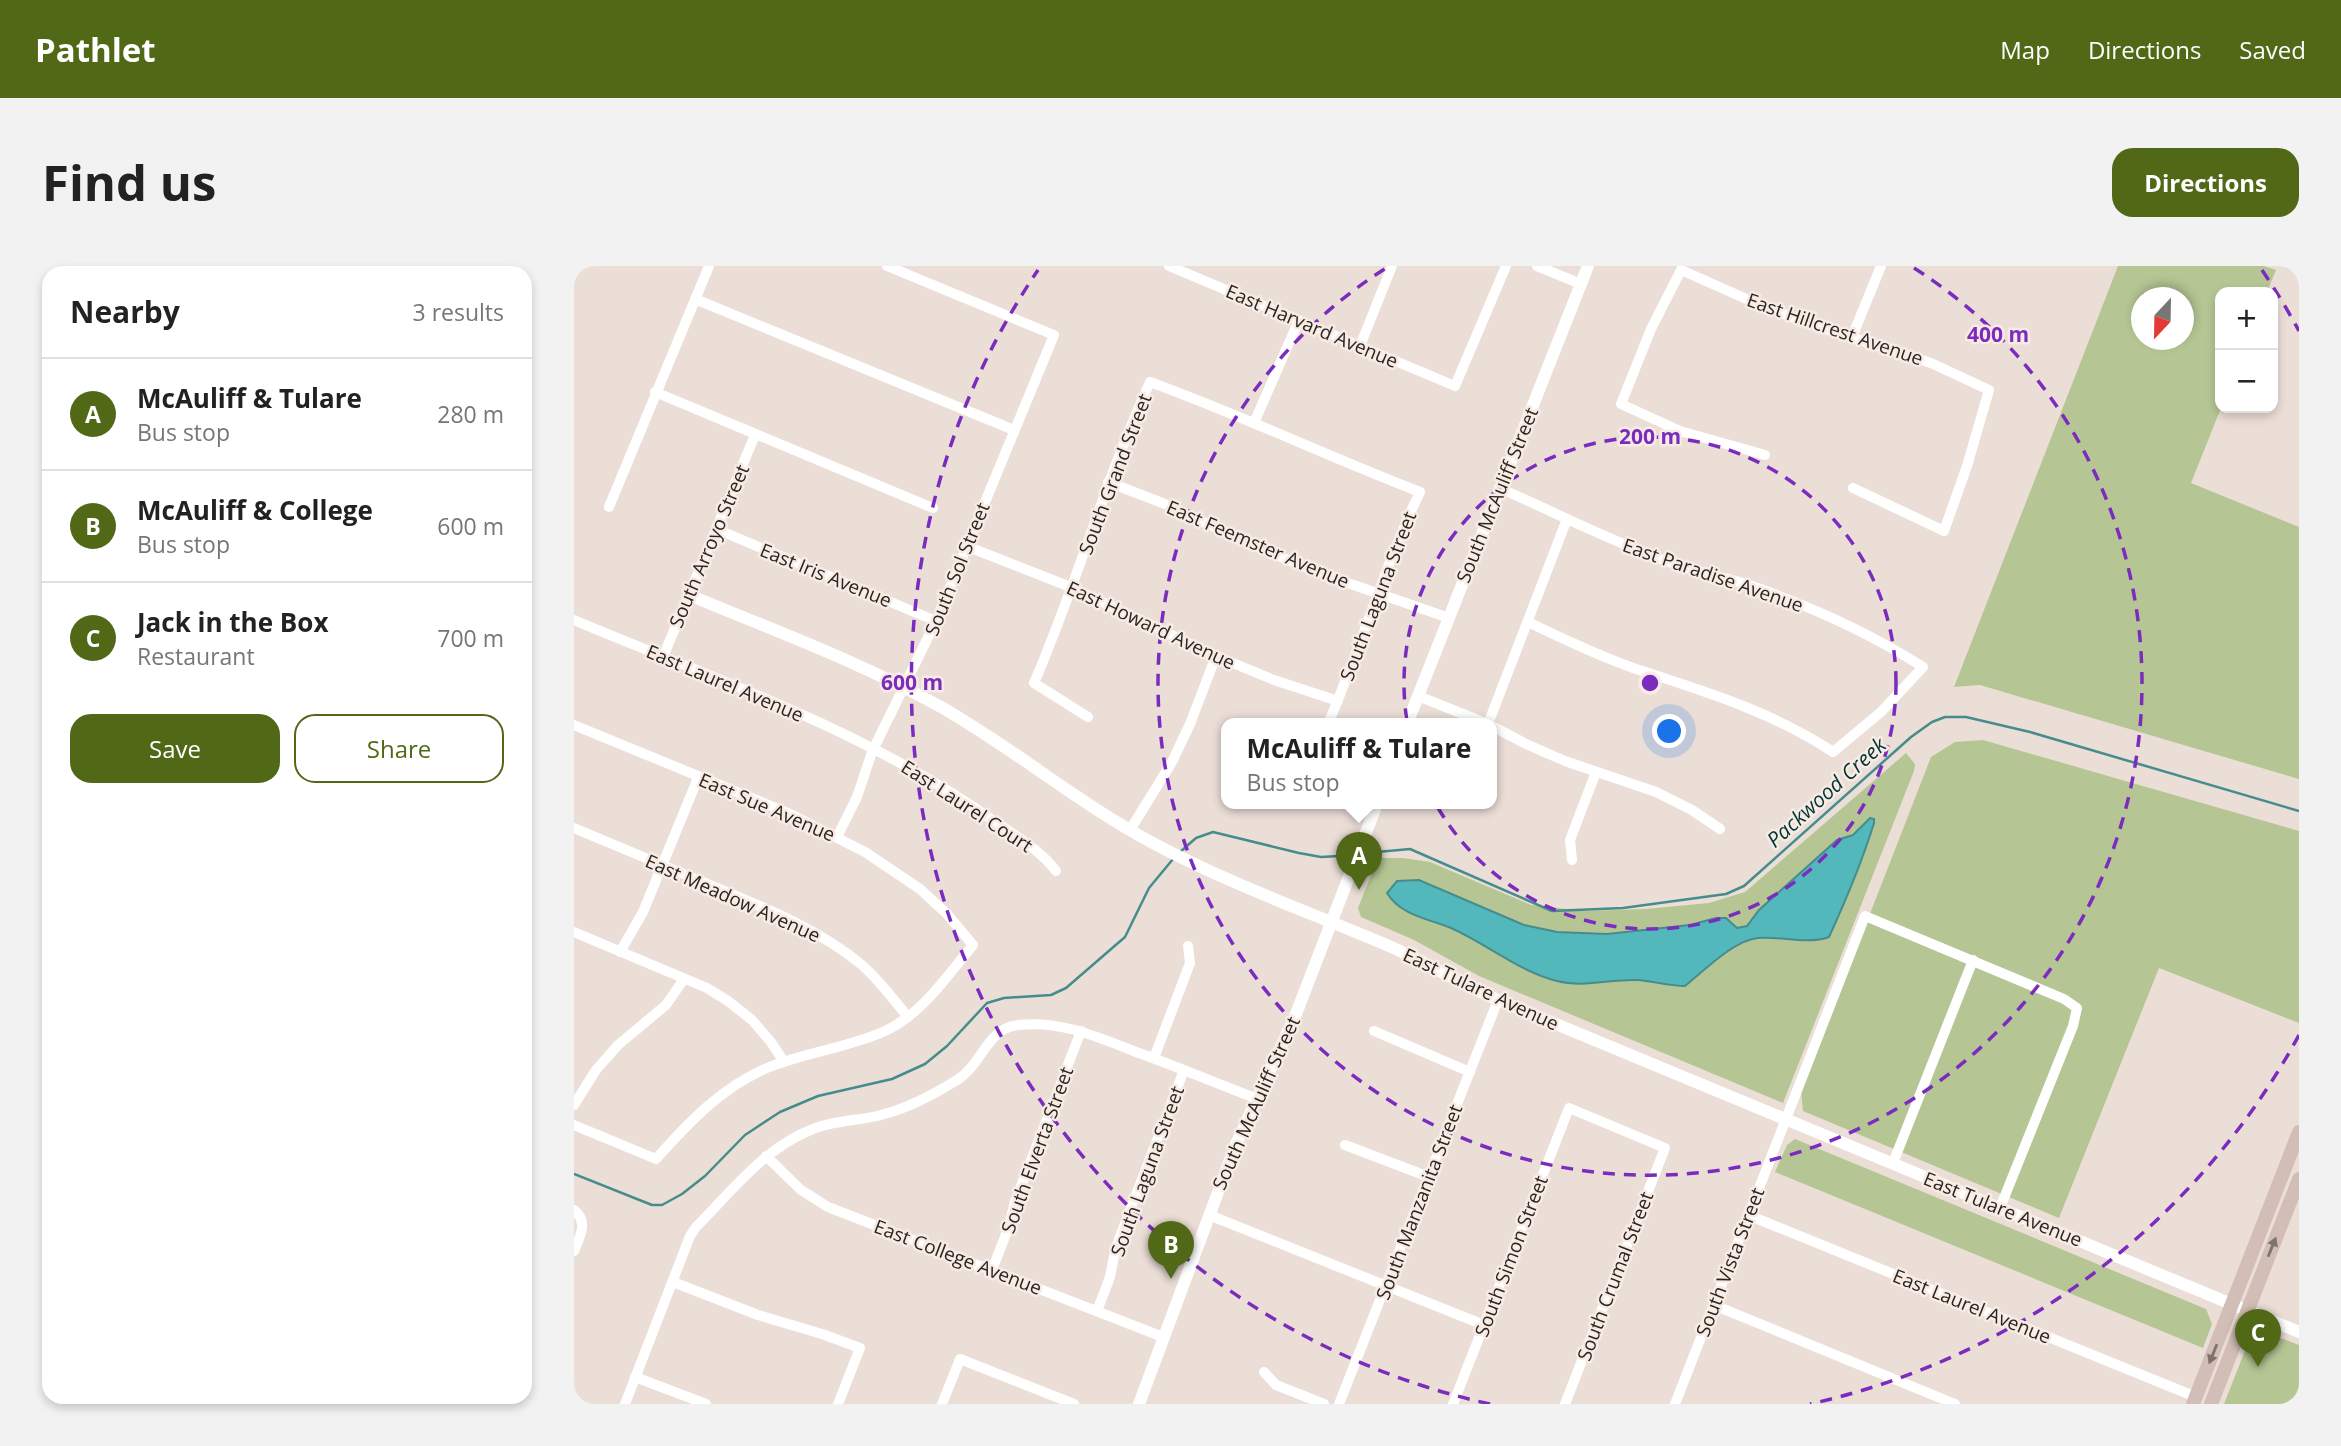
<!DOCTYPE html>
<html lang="en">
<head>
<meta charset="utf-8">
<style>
  :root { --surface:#fff; --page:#f2f2f2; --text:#222; --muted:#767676; --line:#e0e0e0; --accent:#516817 }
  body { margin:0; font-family:"Open Sans",sans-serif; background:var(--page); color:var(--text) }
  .controls { position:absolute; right:21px; top:21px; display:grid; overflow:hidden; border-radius:14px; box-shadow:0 4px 10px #0003 }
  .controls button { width:63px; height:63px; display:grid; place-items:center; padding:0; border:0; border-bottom:2px solid var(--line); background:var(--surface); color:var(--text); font:35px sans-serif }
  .compass { position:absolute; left:1557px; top:21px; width:63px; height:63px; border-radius:50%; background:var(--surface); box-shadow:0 4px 10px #0003; rotate:202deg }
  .you { position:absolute; left:1096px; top:466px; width:24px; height:24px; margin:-18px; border:5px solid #fff; border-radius:50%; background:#1a73e8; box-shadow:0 0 0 10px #1a73e833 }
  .badge { display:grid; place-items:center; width:46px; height:46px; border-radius:50%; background:var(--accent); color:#fff; font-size:23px; font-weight:700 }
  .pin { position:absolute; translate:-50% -58px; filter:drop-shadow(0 2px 4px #0008) }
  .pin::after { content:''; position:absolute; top:37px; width:24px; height:21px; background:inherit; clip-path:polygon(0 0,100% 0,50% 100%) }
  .popup { position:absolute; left:647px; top:452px; width:276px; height:91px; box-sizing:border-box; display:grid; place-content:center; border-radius:14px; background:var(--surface); filter:drop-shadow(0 2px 5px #0005); font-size:23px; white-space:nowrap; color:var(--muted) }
  .popup b { font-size:26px; color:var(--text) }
  .popup::after { content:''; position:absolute; left:50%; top:100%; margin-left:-14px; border:14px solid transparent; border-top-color:var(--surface) }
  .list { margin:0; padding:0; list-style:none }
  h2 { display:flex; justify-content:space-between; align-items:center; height:91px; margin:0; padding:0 28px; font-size:30px }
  h2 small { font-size:23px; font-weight:400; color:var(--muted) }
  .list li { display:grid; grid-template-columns:46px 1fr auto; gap:21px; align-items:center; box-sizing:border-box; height:112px; padding:0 28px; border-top:2px solid var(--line) }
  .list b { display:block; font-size:26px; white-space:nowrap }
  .list p { margin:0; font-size:23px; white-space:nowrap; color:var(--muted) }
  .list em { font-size:23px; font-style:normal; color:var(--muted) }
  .actions { display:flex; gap:14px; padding:21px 28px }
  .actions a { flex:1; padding:16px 0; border:2px solid var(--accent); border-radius:21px; text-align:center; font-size:24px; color:var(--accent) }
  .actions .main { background:var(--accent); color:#fff }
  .map { position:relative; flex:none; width:1725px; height:1138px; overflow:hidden; border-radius:21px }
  header { display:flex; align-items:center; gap:42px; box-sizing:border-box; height:98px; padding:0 35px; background:var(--accent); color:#fff }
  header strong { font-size:33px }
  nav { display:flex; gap:38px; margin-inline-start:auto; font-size:24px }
  .intro { display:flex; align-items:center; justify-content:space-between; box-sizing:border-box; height:168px; padding:0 42px }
  h1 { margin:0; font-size:49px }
  .button { padding:18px 32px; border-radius:21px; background:var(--accent); color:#fff; font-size:24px; font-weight:700 }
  main { display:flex; gap:42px; padding:0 42px }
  aside { flex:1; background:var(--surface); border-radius:21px; box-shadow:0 4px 10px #0003 }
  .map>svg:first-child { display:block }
</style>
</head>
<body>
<header>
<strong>Pathlet</strong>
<nav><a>Map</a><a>Directions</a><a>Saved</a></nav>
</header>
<div class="intro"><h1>Find us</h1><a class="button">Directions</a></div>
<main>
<aside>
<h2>Nearby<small>3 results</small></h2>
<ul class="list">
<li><span class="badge">A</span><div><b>McAuliff &amp; Tulare</b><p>Bus stop</p></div><em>280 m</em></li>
<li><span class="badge">B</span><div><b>McAuliff &amp; College</b><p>Bus stop</p></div><em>600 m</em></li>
<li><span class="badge">C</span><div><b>Jack in the Box</b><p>Restaurant</p></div><em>700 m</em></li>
</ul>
<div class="actions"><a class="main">Save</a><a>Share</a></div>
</aside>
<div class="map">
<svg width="1725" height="1138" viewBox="0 0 1725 1138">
  <rect width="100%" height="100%" fill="#ebded7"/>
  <g fill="#b5c694" fill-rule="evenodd">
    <path d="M1544,0H1690L1702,4L1693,26H1646L1647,142L1617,217L1725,261V513L1406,419L1380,421ZM1568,32H1610V74H1568Z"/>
    <polygon points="1409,474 1725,565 1725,757 1585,702 1485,952 1229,845 1227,825 1357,491 1381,476"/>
    <polygon points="1332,487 1341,498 1340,505 1209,837 905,710 840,674 787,651 784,642 804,592 829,592 856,596 957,639 1010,645 1072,643 1135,637 1171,626"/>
    <polygon points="1221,873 1632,1043 1638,1058 1629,1082 1201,906 1213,879"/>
    <polygon points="1691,1066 1725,1079 1725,1138 1650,1138 1676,1072"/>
  </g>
  <path fill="#52b8bb" stroke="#468c8d" stroke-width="2" d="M1296,552L1300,553V557C1288,596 1272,634 1255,671C1233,679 1207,670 1184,672C1160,674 1130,705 1111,720C1094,720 1079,715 1063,714C1035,713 1010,722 983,715C944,705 913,678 877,662C855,653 826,649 813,627L823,615L845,614L950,659L983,666L1033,668L1116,659L1142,652H1152L1163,662L1173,660L1185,644L1263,574L1279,569Z"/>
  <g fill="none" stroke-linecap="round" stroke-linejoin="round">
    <g stroke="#468c8d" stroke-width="2.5">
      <polyline points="606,586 622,572 639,566 725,587 747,591 765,590"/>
      <polyline points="803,586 836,583 978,645 1049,642 1152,628 1170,620 1337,471 1358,456 1371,451 1392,451 1456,466 1725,545"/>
      <polyline points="0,908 78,939 88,939 108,928 131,910 171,869 206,846 244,830 318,813 351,798 373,780 413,737 430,732 477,729 492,722 551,671 575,622 599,593"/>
    </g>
    <g stroke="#fff" stroke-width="10">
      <polyline points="595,0 881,120 932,0"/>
      <polyline points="963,0 1007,18"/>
      <polyline points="121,33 440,164"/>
      <polyline points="1278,71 1307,0"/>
      <polyline points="786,80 818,0"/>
      <polyline points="81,126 359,242"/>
      <polyline points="680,157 725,54"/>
      <polyline points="1191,189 1106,165 1047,138 1077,63 1107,4 1186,39 1236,58 1357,97 1415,124 1393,200 1370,265 1279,222"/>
      <polyline points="534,216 591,238 683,281 748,308 875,352"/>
      <path d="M925,222C983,247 1038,276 1098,297C1123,306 1149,311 1175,319C1236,340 1294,366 1349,401L1307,446L1259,486C1199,446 1130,425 1062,403C1025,390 989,373 954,356"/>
      <polyline points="35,241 135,0"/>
      <polyline points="142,263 362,355"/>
      <polyline points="392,280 499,322 642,390 700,414 764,435"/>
      <path d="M0,354C143,414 293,465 420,555C442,570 466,584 482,605"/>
      <polyline points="89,391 181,169"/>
      <polyline points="844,430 914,458"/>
      <path d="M514,451L460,417C503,318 531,214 576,116C667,149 755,191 846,226C810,301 787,381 754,458"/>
      <polyline points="914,458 993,253"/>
      <path d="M0,459L214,547L291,586L346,623L373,648L399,679C373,710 348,748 311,765C274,782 231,786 193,802C147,822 115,856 82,893L0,859"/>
      <polyline points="918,460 952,478 991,495 1082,526 1118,544 1146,563"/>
      <path d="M0,562C49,583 99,603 148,624C196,644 247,665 288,699C305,714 319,733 334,751"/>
      <polyline points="556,564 598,496 616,458 642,390"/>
      <polyline points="263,571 283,531 298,486 362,355 480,69 313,0"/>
      <polyline points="998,594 996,574 1022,506"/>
      <polyline points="0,666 133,722 154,735 178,754 197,776 210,796"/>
      <polyline points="46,686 69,646 124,512"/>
      <polyline points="800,765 896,806"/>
      <polyline points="580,792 616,697 614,680"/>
      <polyline points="0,839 22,804 44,779 92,739 110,713"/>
      <polyline points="771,879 855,911"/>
      <polyline points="192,890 227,924 254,941 589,1071"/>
      <polyline points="1319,897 1399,694"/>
      <path d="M0,944C15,956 6,970 0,985"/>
      <polyline points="635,949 910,1059"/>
      <polyline points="1174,949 1622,1131"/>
      <polyline points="418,1004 434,963 441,936 507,765"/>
      <polyline points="99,1016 184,1049 248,1068 286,1082 264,1138"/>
      <polyline points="1140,1039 1381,1138"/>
      <polyline points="523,1045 536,1011 541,985 547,968 610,804"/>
      <polyline points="690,1106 702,1119 750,1138"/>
      <polyline points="61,1111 132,1138"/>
      <path d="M51,1138L116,970L122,961C158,925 190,882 239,863C260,854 285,855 307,849C335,842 359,829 383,814C408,799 413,762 444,759C486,754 524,771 562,786C602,800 641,817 681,832"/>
      <polyline points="368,1138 386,1093 500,1138"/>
      <polyline points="765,1138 924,734"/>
      <polyline points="879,1138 995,842 1091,882 991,1138"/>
      <polyline points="1101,1138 1291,650 1490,733 1503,742 1499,760 1426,942"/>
    </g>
    <g stroke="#fff" stroke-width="12">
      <path d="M115,329C199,364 287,396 367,441C439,482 503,536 577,576C653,617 735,646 815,680C852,696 887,718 924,734L1725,1066"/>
      <polyline points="833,458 1014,0"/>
      <polyline points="565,1138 662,878 722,748 803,538"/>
    </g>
    <g stroke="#d2beb7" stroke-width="14">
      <polyline points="1619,1138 1725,866"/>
      <polyline points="1637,1138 1725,913"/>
    </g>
  </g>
  <defs><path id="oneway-solid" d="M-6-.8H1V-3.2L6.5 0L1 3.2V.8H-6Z" transform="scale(1.75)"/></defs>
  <g fill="#7e726c">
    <use href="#oneway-solid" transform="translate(1698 981) rotate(-68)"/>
    <use href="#oneway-solid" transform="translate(1639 1088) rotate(112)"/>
  </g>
  <g fill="none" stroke="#7b2cbf" stroke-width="3.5" stroke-dasharray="12 9">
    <circle cx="1076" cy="417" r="246"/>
    <path d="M1340 2A492 492 0 1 1 812 2"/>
    <path d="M1725 769A738 738 0 0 1 1236 1138M916 1138A738 738 0 0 1 464 4M1688 4A738 738 0 0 1 1725 65"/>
  </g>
  <g text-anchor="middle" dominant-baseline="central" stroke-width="5" stroke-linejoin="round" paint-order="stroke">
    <g font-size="19" fill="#292522" stroke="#f8ebe4">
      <text transform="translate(738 60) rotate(23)">East Harvard Avenue</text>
      <text transform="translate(1261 63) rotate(19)">East Hillcrest Avenue</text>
      <text transform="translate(541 208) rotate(-69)">South Grand Street</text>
      <text transform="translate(923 229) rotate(-68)">South McAuliff Street</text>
      <text transform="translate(684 278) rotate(23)">East Feemster Avenue</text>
      <text transform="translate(135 280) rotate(-67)">South Arroyo Street</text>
      <text transform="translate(383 303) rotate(-68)">South Sol Street</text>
      <text transform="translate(252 309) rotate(22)">East Iris Avenue</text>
      <text transform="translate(1139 309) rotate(19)">East Paradise Avenue</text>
      <text transform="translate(804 330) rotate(-69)">South Laguna Street</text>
      <text transform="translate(577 359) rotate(25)">East Howard Avenue</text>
      <text transform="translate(151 417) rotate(23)">East Laurel Avenue</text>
      <text transform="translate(393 540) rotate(33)">East Laurel Court</text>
      <text transform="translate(193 541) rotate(23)">East Sue Avenue</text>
      <text transform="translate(159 632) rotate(24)">East Meadow Avenue</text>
      <text transform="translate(907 723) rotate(25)">East Tulare Avenue</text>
      <text transform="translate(682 837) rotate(-66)">South McAuliff Street</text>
      <text transform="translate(463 884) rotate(-70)">South Elverta Street</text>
      <text transform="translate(573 905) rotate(-70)">South Laguna Street</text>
      <text transform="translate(845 936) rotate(-69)">South Manzanita Street</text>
      <text transform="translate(1429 943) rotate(22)">East Tulare Avenue</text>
      <text transform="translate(937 990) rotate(-69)">South Simon Street</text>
      <text transform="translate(384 991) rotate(21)">East College Avenue</text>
      <text transform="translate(1156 996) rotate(-69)">South Vista Street</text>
      <text transform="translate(1041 1010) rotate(-69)">South Crumal Street</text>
      <text transform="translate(1398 1040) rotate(22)">East Laurel Avenue</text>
    </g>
    <g font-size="21" font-style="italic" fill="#013536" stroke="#f8ebe4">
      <text transform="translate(1252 526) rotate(-42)">Packwood Creek</text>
    </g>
  </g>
  <circle cx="1076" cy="417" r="10" fill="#7b2cbf" stroke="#f8ebe4" stroke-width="3.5"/>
  <g font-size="21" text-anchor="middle" font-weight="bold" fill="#7b2cbf" stroke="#f8ebe4" stroke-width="5" stroke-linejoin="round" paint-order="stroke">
    <text x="1424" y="76">400 m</text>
    <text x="1076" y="178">200 m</text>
    <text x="338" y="424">600 m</text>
  </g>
</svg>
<div class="controls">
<button>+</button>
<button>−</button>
</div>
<svg class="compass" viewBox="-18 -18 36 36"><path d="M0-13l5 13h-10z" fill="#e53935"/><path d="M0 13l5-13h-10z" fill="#767676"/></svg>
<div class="you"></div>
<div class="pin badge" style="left:785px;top:624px">A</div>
<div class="popup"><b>McAuliff &amp; Tulare</b>Bus stop</div>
<div class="pin badge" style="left:597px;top:1013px">B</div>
<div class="pin badge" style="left:1684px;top:1101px">C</div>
</div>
</main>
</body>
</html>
